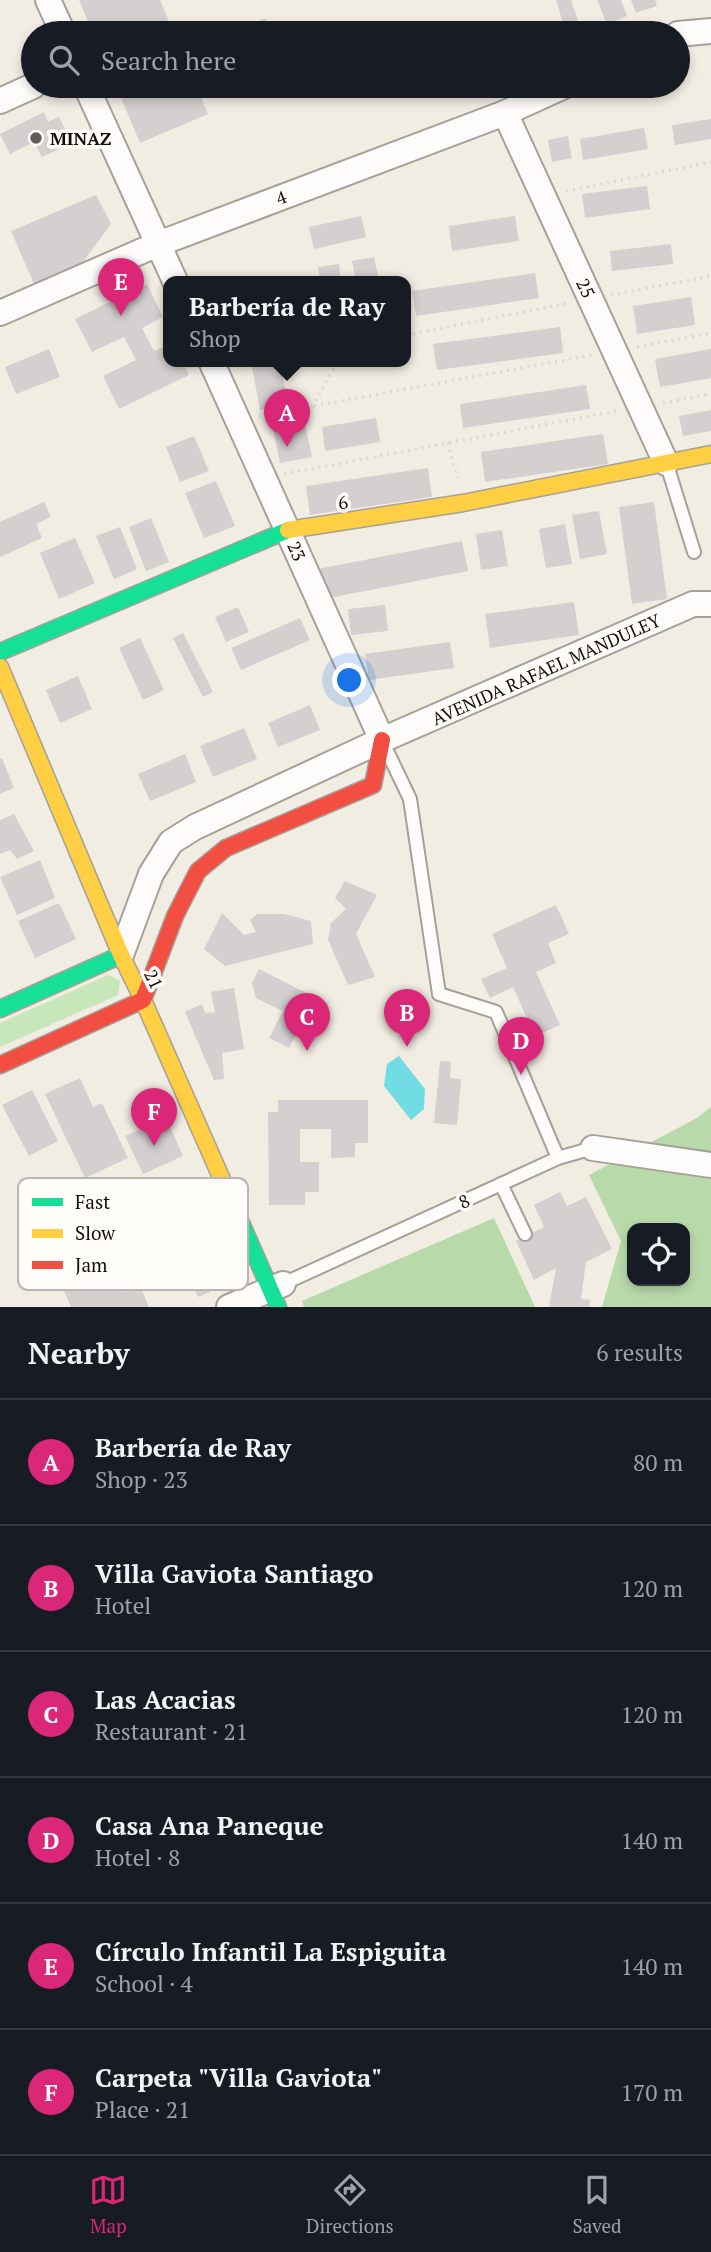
<!DOCTYPE html>
<html lang="en">
<head>
<meta charset="utf-8">
<style>
  :root { --surface:#171b24; --page:#242831; --text:#f1f3f6; --muted:#9ea1a6; --line:#363941; --accent:#db2777 }
  body { margin:0; font-family:"PT Serif",serif; background:var(--page); color:var(--text) }
  .controls { position:absolute; right:21px; bottom:21px; display:grid; overflow:hidden; border-radius:14px; box-shadow:0 4px 10px #0003 }
  .controls button { width:63px; height:63px; display:grid; place-items:center; padding:0; border:0; border-bottom:2px solid var(--line); background:var(--surface); color:var(--text); font:35px sans-serif }
  .you { position:absolute; left:350px; top:681px; width:24px; height:24px; margin:-18px; border:5px solid #fff; border-radius:50%; background:#1a73e8; box-shadow:0 0 0 10px #1a73e833 }
  .badge { display:grid; place-items:center; width:46px; height:46px; border-radius:50%; background:var(--accent); color:#fff; font-size:23px; font-weight:700 }
  .pin { position:absolute; translate:-50% -58px; filter:drop-shadow(0 2px 4px #0008) }
  .pin::after { content:''; position:absolute; top:37px; width:24px; height:21px; background:inherit; clip-path:polygon(0 0,100% 0,50% 100%) }
  .popup { position:absolute; left:163px; top:276px; width:248px; height:91px; box-sizing:border-box; display:grid; place-content:center; border-radius:14px; background:var(--surface); filter:drop-shadow(0 2px 5px #0005); font-size:23px; white-space:nowrap; color:var(--muted) }
  .popup b { font-size:26px; color:var(--text) }
  .popup::after { content:''; position:absolute; left:50%; top:100%; margin-left:-14px; border:14px solid transparent; border-top-color:var(--surface) }
  .list { margin:0; padding:0; list-style:none }
  h2 { display:flex; justify-content:space-between; align-items:center; height:91px; margin:0; padding:0 28px; font-size:30px }
  h2 small { font-size:23px; font-weight:400; color:var(--muted) }
  .list li { display:grid; grid-template-columns:46px 1fr auto; gap:21px; align-items:center; box-sizing:border-box; height:126px; padding:0 28px; border-top:2px solid var(--line) }
  .list b { display:block; font-size:26px; white-space:nowrap }
  .list p { margin:0; font-size:23px; white-space:nowrap; color:var(--muted) }
  .list em { font-size:23px; font-style:normal; color:var(--muted) }
  .icon { flex:none; width:38px; height:38px; fill:none; stroke:currentColor; stroke-width:2; stroke-linecap:round; stroke-linejoin:round }
  .map { position:relative; flex:none; width:711px; height:1307px; overflow:hidden }
  .search { position:absolute; background:var(--surface); box-shadow:0 4px 10px #0003; left:21px; right:21px; top:21px; height:77px; display:flex; align-items:center; gap:18px; box-sizing:border-box; padding:0 24px; border-radius:38px; color:var(--muted); font-size:26px }
  .sheet { height:847px; background:var(--surface) }
  nav { display:flex; justify-content:space-around; align-items:center; box-sizing:border-box; height:98px; border-top:2px solid var(--line); background:var(--surface); font-size:19px; color:var(--muted) }
  nav a { display:grid; justify-items:center; gap:4px }
  nav .on { color:var(--accent) }
  .map>svg:first-child { display:block }
</style>
</head>
<body>
<div class="map">
<svg width="711" height="1307" viewBox="0 0 711 1307">
  <rect width="100%" height="100%" fill="#f2ede3"/>
  <polygon fill="#c7e6b9" points="108,975 120,981 118,995 0,1047 0,1023"/>
  <g fill="#b8d9aa" fill-rule="evenodd">
    <path d="M711,1107V1307H602L621,1241L589,1175L697,1118ZM632,1228H685V1281H632Z"/>
    <polygon points="494,1218 535,1307 304,1307 302,1301"/>
  </g>
  <polygon fill="#72dce5" points="399,1056 425,1089 424,1109 411,1120 384,1086 387,1064"/>
  <g fill="#d3d0cf">
    <polygon points="79,0 160,0 174,33 93,33"/>
    <polygon points="556,0 571,0 581,29 566,33"/>
    <polygon points="597,0 621,0 627,16 607,24"/>
    <polygon points="631,0 655,0 657,6 636,13"/>
    <polygon points="265,18 272,33 233,33"/>
    <polygon points="116,86 196,86 208,114 140,143"/>
    <polygon points="217,86 248,86 223,98"/>
    <polygon points="44,112 48,122 59,117 72,143 42,157 34,142 10,154 0,134"/>
    <polygon points="711,119 711,139 675,145 672,125"/>
    <polygon points="644,128 648,149 583,160 580,139"/>
    <polygon points="568,136 572,158 552,162 548,140"/>
    <polygon points="647,186 650,209 585,218 582,194"/>
    <polygon points="96,195 111,224 82,263 35,286 11,231"/>
    <polygon points="361,216 366,237 314,249 309,227"/>
    <polygon points="515,216 519,241 452,251 449,226"/>
    <polygon points="671,244 673,264 612,271 610,251"/>
    <polygon points="374,257 379,281 356,281 352,261"/>
    <polygon points="339,264 341,281 320,281 318,267"/>
    <polygon points="535,273 539,298 416,316 412,291"/>
    <polygon points="147,284 163,317 142,328 154,351 168,345 168,361 182,361 189,375 119,409 103,376 136,360 124,337 92,352 75,319"/>
    <polygon points="691,297 695,325 637,334 633,306"/>
    <polygon points="560,327 563,353 437,370 433,344"/>
    <polygon points="49,349 60,377 16,394 5,367"/>
    <polygon points="711,349 711,378 660,387 655,359"/>
    <polygon points="251,361 280,361 288,405 260,410"/>
    <polygon points="586,385 590,409 463,428 460,404"/>
    <polygon points="711,410 711,431 683,436 679,416"/>
    <polygon points="376,418 380,442 325,451 322,427"/>
    <polygon points="305,424 312,457 280,463 273,430"/>
    <polygon points="603,434 608,464 485,482 481,452"/>
    <polygon points="194,436 209,471 180,482 166,447"/>
    <polygon points="428,468 432,497 310,515 306,486"/>
    <polygon points="216,481 235,526 204,538 185,493"/>
    <polygon points="44,502 51,517 36,524 42,538 0,557 0,522"/>
    <polygon points="654,502 667,599 632,604 619,507"/>
    <polygon points="599,511 607,554 580,559 572,515"/>
    <polygon points="151,518 169,562 146,571 129,527"/>
    <polygon points="565,524 572,564 546,568 539,529"/>
    <polygon points="120,527 137,569 114,579 96,536"/>
    <polygon points="502,530 508,566 481,570 476,534"/>
    <polygon points="75,538 95,583 59,599 40,553"/>
    <polygon points="462,541 468,571 324,599 318,569"/>
    <polygon points="574,602 579,635 490,648 485,614"/>
    <polygon points="385,605 388,631 351,635 348,609"/>
    <polygon points="238,607 249,632 226,642 215,617"/>
    <polygon points="300,618 310,640 241,670 231,648"/>
    <polygon points="183,633 213,692 203,697 173,638"/>
    <polygon points="140,638 164,690 143,700 119,648"/>
    <polygon points="450,642 454,668 369,680 365,654"/>
    <polygon points="78,676 92,709 60,723 46,690"/>
    <polygon points="310,705 320,730 278,747 268,723"/>
    <polygon points="244,728 257,759 213,777 200,746"/>
    <polygon points="185,754 196,782 150,801 138,774"/>
    <polygon points="2,758 14,788 0,794 0,759"/>
    <polygon points="14,814 34,851 17,859 10,850 0,854 0,820"/>
    <polygon points="40,860 55,898 17,915 0,877"/>
    <polygon points="345,881 377,895 356,934 375,977 348,985 328,940 331,923 346,909 335,898"/>
    <polygon points="59,903 76,939 35,958 18,921"/>
    <polygon points="556,905 569,934 548,943 556,963 536,972 560,1025 535,1036 513,987 490,998 481,979 507,968 492,934"/>
    <polygon points="222,913 244,935 256,932 250,920 257,914 284,914 311,921 313,944 225,966 204,949"/>
    <polygon points="259,969 328,1004 310,1039 297,1033 289,1048 269,1038 283,1011 256,998 252,983"/>
    <polygon points="234,988 244,1049 222,1053 224,1079 214,1080 185,1012 202,1004 205,1013 215,1012 211,992"/>
    <polygon points="440,1061 451,1062 450,1078 461,1079 457,1125 434,1123"/>
    <polygon points="80,1078 93,1107 102,1103 128,1158 85,1178 45,1094"/>
    <polygon points="32,1090 58,1141 29,1156 2,1105"/>
    <polygon points="278,1100 368,1100 368,1143 355,1143 355,1157 331,1158 331,1129 300,1129 300,1162 319,1162 319,1192 305,1192 305,1205 269,1205 268,1112 278,1112"/>
    <polygon points="166,1118 183,1156 143,1174 125,1136"/>
    <polygon points="560,1192 567,1206 586,1197 612,1249 586,1262 581,1299 590,1300 589,1307 549,1307 556,1268 534,1280 516,1241 544,1227 534,1205"/>
    <polygon points="210,1220 237,1280 198,1297 186,1270 176,1275 161,1242"/>
    <polygon points="111,1270 121,1292 139,1284 149,1307 71,1307 64,1291"/>
  </g>
  <g fill="none" stroke-linecap="round" stroke-linejoin="round">
    <defs>
      <g id="lane">
        <polyline points="667,465 694,552"/>
        <polyline points="388,753 410,799 439,994 496,1012 558,1158"/>
        <polyline points="501,1184 525,1234"/>
        <polyline points="285,1283 558,1158 593,1148"/>
      </g>
      <g id="street">
        <polyline points="48,0 63,33"/>
        <polyline points="678,34 711,31"/>
        <polyline points="86,86 175,281"/>
        <polyline points="0,101 33,86"/>
        <polyline points="505,113 666,463"/>
        <polyline points="0,313 158,244 505,113 564,86"/>
        <polyline points="211,361 382,740"/>
        <polyline points="121,955 151,874 171,842 195,827 382,740 693,604 711,604"/>
        <polyline points="593,1148 711,1165"/>
        <polyline points="229,1307 283,1284"/>
      </g>
      <g id="fast">
        <polyline points="0,652 288,530"/>
        <polyline points="0,1009 121,955"/>
        <polyline points="235,1209 278,1307"/>
      </g>
      <g id="slow">
        <polyline points="288,530 463,503 711,454"/>
        <polyline points="0,667 121,955 143,1000 235,1209"/>
      </g>
      <polyline id="jam" points="0,1065 143,1000 175,916 198,871 226,848 373,785 382,740"/>
    </defs>
    <use href="#lane" stroke="#a5a199" stroke-width="16"/>
    <use href="#street" stroke="#a5a199" stroke-width="28"/>
    <use href="#fast" stroke="#a5a199" stroke-width="19"/>
    <use href="#slow" stroke="#a5a199" stroke-width="19"/>
    <use href="#jam" stroke="#a5a199" stroke-width="19"/>
    <g stroke="#dbd9d7" stroke-width="3.5" stroke-dasharray="2 5" stroke-linecap="butt">
      <polyline points="566,191 711,162"/>
      <polyline points="611,295 711,276"/>
      <polyline points="406,335 569,303"/>
      <polyline points="637,347 711,333"/>
      <polyline points="663,403 711,394"/>
      <polyline points="312,407 338,361"/>
      <polyline points="259,416 592,355"/>
      <polyline points="448,443 457,478"/>
      <polyline points="284,474 617,411"/>
    </g>
    <use href="#lane" stroke="#fdfcfb" stroke-width="12"/>
    <use href="#street" stroke="#fdfcfb" stroke-width="24"/>
    <use href="#fast" stroke="#16e098" stroke-width="16"/>
    <use href="#slow" stroke="#ffcf43" stroke-width="16"/>
    <use href="#jam" stroke="#f24e42" stroke-width="16"/>
  </g>
  <circle fill="#605d55" stroke="#fffdf9" stroke-width="2.5" cx="36" cy="138" r="7"/>
  <g text-anchor="middle" dominant-baseline="central" stroke-width="7" stroke-linejoin="round" paint-order="stroke">
    <g font-size="18" font-weight="bold" fill="#120f09" stroke="#fffdf9" text-anchor="start">
      <text x="50" y="138">MINAZ</text>
    </g>
    <g font-size="18" fill="#120f09" stroke="#fffdf9">
      <text transform="translate(281 197) rotate(-21)">4</text>
      <text transform="translate(586 288) rotate(65)">25</text>
      <text transform="translate(343 502) rotate(-9)">6</text>
      <text transform="translate(297 551) rotate(66)">23</text>
      <text transform="translate(546 669) rotate(-24)">AVENIDA RAFAEL MANDULEY</text>
      <text transform="translate(154 979) rotate(64)">21</text>
      <text transform="translate(464 1201) rotate(-25)">8</text>
    </g>
  </g>
  <rect x="18" y="1178" width="230" height="112" rx="10" fill="#fffdf9" stroke="#b8b6b1" stroke-width="2"/>
  <rect x="32" y="1198" width="31" height="8" fill="#16e098"/>
  <rect x="32" y="1229" width="31" height="9" fill="#ffcf43"/>
  <rect x="32" y="1261" width="31" height="8" fill="#f24e42"/>
  <g font-size="19" fill="#120f09">
    <text x="75" y="1209">Fast</text>
    <text x="75" y="1240">Slow</text>
    <text x="75" y="1272">Jam</text>
  </g>
</svg>
<div class="controls">
<button><svg class="icon" aria-label="locate" viewBox="0 0 24 24"><circle cx="12" cy="12" r="6"/><path d="M12 2v4M12 18v4M2 12h4M18 12h4"/></svg></button>
</div>
<div class="you"></div>
<div class="pin badge" style="left:287px;top:447px">A</div>
<div class="popup"><b>Barbería de Ray</b>Shop</div>
<div class="pin badge" style="left:407px;top:1047px">B</div>
<div class="pin badge" style="left:307px;top:1051px">C</div>
<div class="pin badge" style="left:521px;top:1075px">D</div>
<div class="pin badge" style="left:121px;top:316px">E</div>
<div class="pin badge" style="left:154px;top:1146px">F</div>
<div class="search"><svg class="icon" aria-label="search" viewBox="0 0 24 24"><circle cx="10" cy="10" r="6"/><path d="M15 15l6 6"/></svg>Search here</div>
</div>
<section class="sheet">
<h2>Nearby<small>6 results</small></h2>
<ul class="list">
<li><span class="badge">A</span><div><b>Barbería de Ray</b><p>Shop · 23</p></div><em>80 m</em></li>
<li><span class="badge">B</span><div><b>Villa Gaviota Santiago</b><p>Hotel</p></div><em>120 m</em></li>
<li><span class="badge">C</span><div><b>Las Acacias</b><p>Restaurant · 21</p></div><em>120 m</em></li>
<li><span class="badge">D</span><div><b>Casa Ana Paneque</b><p>Hotel · 8</p></div><em>140 m</em></li>
<li><span class="badge">E</span><div><b>Círculo Infantil La Espiguita</b><p>School · 4</p></div><em>140 m</em></li>
<li><span class="badge">F</span><div><b>Carpeta &quot;Villa Gaviota&quot;</b><p>Place · 21</p></div><em>170 m</em></li>
</ul>
</section>
<nav>
<a class="on"><svg class="icon" aria-label="map" viewBox="0 0 24 24"><path d="M3 6l6-2 6 2 6-2v14l-6 2-6-2-6 2zM9 4v14M15 6v14"/></svg>Map</a>
<a><svg class="icon" aria-label="directions" viewBox="0 0 24 24"><path d="M12 3l9 9-9 9-9-9zM9 14v-3h6M13 9l2 2-2 2"/></svg>Directions</a>
<a><svg class="icon" aria-label="saved" viewBox="0 0 24 24"><path d="M7 4h10v16l-5-4-5 4z"/></svg>Saved</a>
</nav>
</body>
</html>
